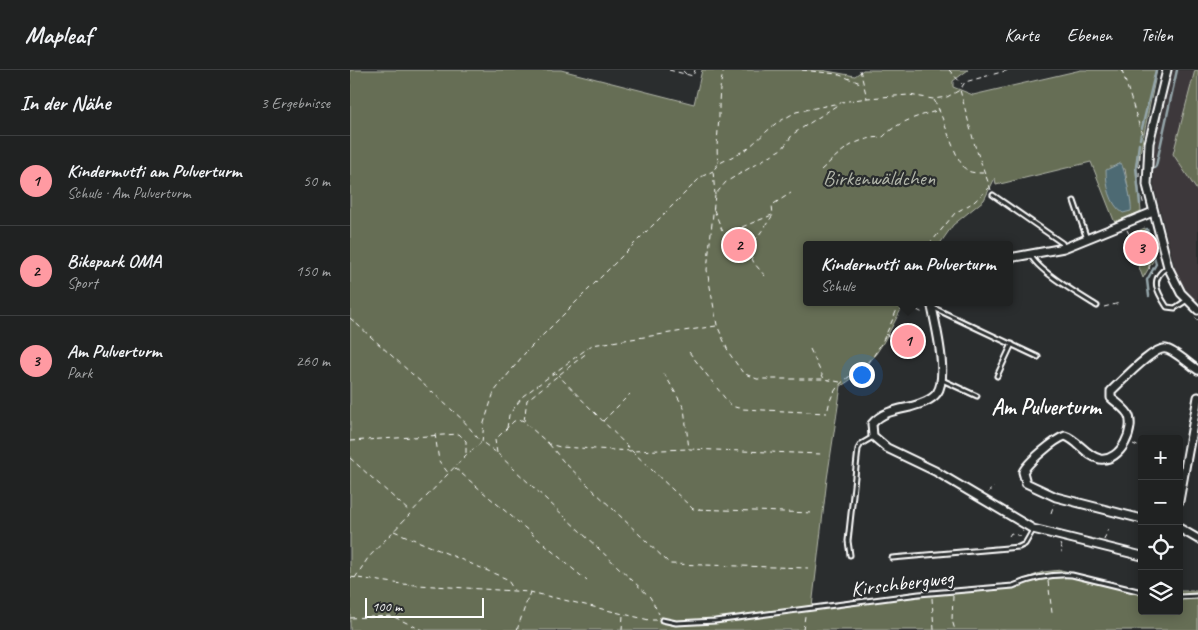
<!DOCTYPE html>
<html lang="de">
<head>
<meta charset="utf-8">
<style>
  :root { --surface:#202222; --page:#282a2a; --text:#f1f3f6; --muted:#a2a4a5; --line:#3d3f40; --accent:#ff9aa2 }
  body { margin:0; font-family:Caveat,sans-serif; background:var(--page); color:var(--text) }
  .controls { position:absolute; right:15px; bottom:15px; display:grid; overflow:hidden; border-radius:5px; box-shadow:0 2px 12px #0003 }
  .controls button { width:45px; height:45px; display:grid; place-items:center; padding:0; border:0; border-bottom:1px solid var(--line); background:var(--surface); color:var(--text); font:25px sans-serif }
  .scale { position:absolute; left:15px; bottom:12px; width:119px; box-sizing:border-box; padding-left:5px; border:2px solid #fff; border-top:0; font-size:14px; line-height:18px; white-space:nowrap; color:#fff; -webkit-text-stroke:4px #2a2d2e; paint-order:stroke }
  .you { position:absolute; left:511px; top:304px; width:18px; height:18px; margin:-12px; border:4px solid #fff; border-radius:50%; background:#1a73e8; box-shadow:0 0 0 8px #1a73e833 }
  .badge { display:grid; place-items:center; width:32px; height:32px; border-radius:50%; background:var(--accent); color:#111; font-size:16px; font-weight:700 }
  .pin { position:absolute; translate:-50% -50%; border:2px solid #fff; box-shadow:0 1px 5px #0006 }
  .popup { position:absolute; left:453px; top:171px; width:210px; height:65px; box-sizing:border-box; display:grid; place-content:center; border-radius:5px; background:var(--surface); filter:drop-shadow(0 1px 4px #0005); font-size:16px; white-space:nowrap; color:var(--muted) }
  .popup b { font-size:19px; color:var(--text) }
  .popup::after { content:''; position:absolute; left:50%; top:100%; margin-left:-10px; border:10px solid transparent; border-top-color:var(--surface) }
  .list { margin:0; padding:0; list-style:none }
  h2 { display:flex; justify-content:space-between; align-items:center; height:65px; margin:0; padding:0 20px; font-size:21px }
  h2 small { font-size:16px; font-weight:400; color:var(--muted) }
  .list li { display:grid; grid-template-columns:32px 1fr auto; gap:15px; align-items:center; box-sizing:border-box; height:90px; padding:0 20px; border-top:1px solid var(--line) }
  .list b { display:block; font-size:19px; white-space:nowrap }
  .list p { margin:0; font-size:16px; white-space:nowrap; color:var(--muted) }
  .list em { font-size:16px; font-style:normal; color:var(--muted) }
  .icon { flex:none; width:28px; height:28px; fill:none; stroke:currentColor; stroke-width:2; stroke-linecap:round; stroke-linejoin:round }
  .map { position:relative; flex:none; width:848px; height:560px; overflow:hidden }
  header { display:flex; align-items:center; gap:30px; box-sizing:border-box; height:70px; padding:0 25px; background:var(--surface); border-bottom:1px solid var(--line) }
  header strong { font-size:24px }
  nav { display:flex; gap:28px; margin-inline-start:auto; font-size:18px }
  main { display:flex }
  aside { flex:1; background:var(--surface) }
  .map>svg:first-child { display:block }
</style>
</head>
<body>
<header>
<strong>Mapleaf</strong>
<nav><a>Karte</a><a>Ebenen</a><a>Teilen</a></nav>
</header>
<main>
<aside>
<h2>In der Nähe<small>3 Ergebnisse</small></h2>
<ul class="list">
<li><span class="badge">1</span><div><b>Kindermutti am Pulverturm</b><p>Schule · Am Pulverturm</p></div><em>50 m</em></li>
<li><span class="badge">2</span><div><b>Bikepark OMA</b><p>Sport</p></div><em>150 m</em></li>
<li><span class="badge">3</span><div><b>Am Pulverturm</b><p>Park</p></div><em>260 m</em></li>
</ul>
</aside>
<div class="map">
<svg width="848" height="560" viewBox="0 0 848 560">
  <rect width="100%" height="100%" fill="#2a2d2e"/>
  <filter id="ink" filterUnits="userSpaceOnUse"><feTurbulence type="fractalNoise" baseFrequency=".02" numOctaves="2"/><feDisplacementMap in="SourceGraphic" scale="10" xChannelSelector="R" yChannelSelector="G"/><feConvolveMatrix kernelMatrix="1 2 1 2 8 2 1 2 1" color-interpolation-filters="sRGB"/></filter>
  <g filter="url(#ink)">
    <polygon fill="#3d393a" points="823,0 848,0 848,233 835,218 826,202 804,116 803,85"/>
    <g fill="#666e54" stroke="#b2b6aa" fill-rule="evenodd">
      <path d="M0,0H211L344,34L352,0H471L505,6L513,0H618L603,11V17L623,25L731,0H807L787,98L791,141L765,153L741,92L646,115L645,108L634,130L603,155L589,175H457V232H555C536,267 526,295 491,316L477,409L462,537L578,521L658,515L693,502L711,500L792,520V541H829V521H848V560H0ZM760,97L775,99L780,131Z"/>
      <polygon points="845,0 848,0 848,122 823,84"/>
      <polygon points="795,158 803,191 793,208 780,173 785,171 785,162"/>
    </g>
    <path fill="#4e6a73" stroke="#95a6ab" d="M771,93C774,98 783,136 781,141L773,143C760,135 756,114 756,100Z"/>
    <g fill="none" stroke-linecap="round" stroke-linejoin="round">
      <g stroke="#95a6ab" stroke-width="2.5">
        <polyline points="792,58 806,0"/>
        <polyline points="790,69 791,64"/>
        <polyline points="789,74 786,97 790,134"/>
        <polyline points="804,98 806,96 827,0"/>
        <polyline points="797,159 806,194 797,210 799,226"/>
      </g>
      <defs>
        <g id="service">
          <polyline points="643,125 712,173 714,177"/>
          <polyline points="724,131 737,169"/>
          <path d="M681,185C686,200 733,227 747,236"/>
          <path d="M818,197C798,209 808,223 817,237L825,238L837,230"/>
          <polyline points="583,239 586,239 688,287"/>
          <polyline points="647,306 662,274"/>
          <polyline points="592,310 627,326"/>
          <polyline points="500,485 498,471 508,379 511,374 523,367"/>
          <polyline points="542,488 669,477 675,474 683,460"/>
          <polyline points="829,527 848,526"/>
          <path d="M312,550L326,553L365,551L569,524L663,516C682,508 701,504 722,505L792,522"/>
        </g>
        <g id="minor">
          <polyline points="817,0 799,73 797,115 818,197 831,223 848,240"/>
          <polyline points="659,188 714,178 803,142"/>
          <path d="M581,232C585,253 599,306 587,323C581,331 570,334 560,337C546,340 532,342 522,354L523,366L537,378L585,401L683,459L792,486"/>
          <polyline points="829,431 848,327"/>
          <path d="M792,449L706,427L676,413L673,402C677,393 705,369 715,366C728,370 736,386 750,389C771,392 786,358 778,344C774,338 766,332 761,328V321C771,312 804,276 816,279C824,280 840,295 848,300"/>
          <polyline points="829,458 848,469"/>
        </g>
      </defs>
      <use href="#service" stroke="#fff" stroke-width="7"/>
      <use href="#minor" stroke="#fff" stroke-width="11"/>
      <g stroke="#fff" stroke-width="1" stroke-dasharray="5 4" stroke-linecap="butt">
        <polyline points="319,0 343,6 345,0"/>
        <polyline points="452,0 487,4 513,14"/>
        <polyline points="510,0 517,28"/>
        <polyline points="599,0 612,14"/>
        <polyline points="772,0 790,58 793,63"/>
        <polyline points="333,1 336,4"/>
        <path d="M584,30C594,46 605,93 618,101C622,103 629,103 633,103"/>
        <path d="M368,93C366,75 368,64 369,46C369,30 369,16 374,0"/>
        <path d="M471,100C492,81 503,68 533,67C548,51 569,46 590,40"/>
        <polyline points="789,107 790,84"/>
        <polyline points="641,120 625,76 610,20 615,12 659,0"/>
        <polyline points="365,125 363,101 368,94 397,79 425,54 446,42 489,33"/>
        <polyline points="792,128 794,136"/>
        <polyline points="364,140 372,160 398,180 404,193 415,206"/>
        <polyline points="777,160 786,177 798,182 800,187 799,198 803,204"/>
        <polyline points="387,173 392,168 392,157 422,145"/>
        <polyline points="579,175 605,143 624,132 639,118"/>
        <polyline points="399,179 423,145 422,135 441,123"/>
        <polyline points="754,237 770,233"/>
        <polyline points="567,240 575,244"/>
        <polyline points="844,247 848,250"/>
        <polyline points="0,248 113,350 131,372"/>
        <polyline points="535,264 548,271 550,265"/>
        <polyline points="460,279 474,309"/>
        <polyline points="339,282 381,336 392,339 477,343"/>
        <polyline points="206,303 282,381 343,439 464,443"/>
        <polyline points="314,303 334,338 339,379"/>
        <polyline points="490,312 474,309 407,309 393,303 379,283 367,255 357,200 365,125 376,112 433,78 443,64 492,32 517,28 559,25 583,29 597,27 610,20"/>
        <path d="M478,339C484,307 505,309 524,285C534,271 543,249 550,232"/>
        <polyline points="174,351 177,330 238,282"/>
        <polyline points="253,351 280,324"/>
        <polyline points="157,358 159,345 173,326 242,275 366,256"/>
        <polyline points="85,364 89,391 99,404"/>
        <polyline points="0,371 109,364 116,371 116,384"/>
        <polyline points="132,372 134,353 144,322 175,283 351,107 363,101"/>
        <polyline points="199,374 213,391 320,494 458,498"/>
        <polyline points="783,374 792,378"/>
        <polyline points="147,383 145,370 164,351 172,350 199,374 210,377 282,381 339,379 471,384"/>
        <polyline points="0,388 60,442"/>
        <polyline points="105,398 237,511"/>
        <polyline points="637,423 644,417"/>
        <polyline points="701,443 704,434"/>
        <polyline points="44,461 157,509 164,520"/>
        <polyline points="659,466 661,463 670,466 673,461"/>
        <polyline points="754,470 758,459"/>
        <polyline points="710,474 713,481 711,482"/>
        <polyline points="0,507 52,514 180,522 299,550 307,550"/>
        <polyline points="5,508 18,488 116,385 132,372 147,383 300,527 309,544"/>
        <polyline points="698,511 702,543"/>
        <polyline points="603,526 602,550 605,560"/>
        <polyline points="582,528 584,560"/>
        <polyline points="0,548 42,546 72,560"/>
        <polyline points="167,560 180,522"/>
        <polyline points="272,560 273,545"/>
        <polyline points="453,560 455,546"/>
      </g>
      <use href="#service" stroke="#2a2d2e" stroke-width="3"/>
      <use href="#minor" stroke="#2a2d2e" stroke-width="7"/>
    </g>
  </g>
  <g text-anchor="middle" dominant-baseline="central" stroke-width="4.5" stroke-linejoin="round" paint-order="stroke">
    <g font-size="21" fill="#b2b6aa" stroke="#2a2d2e">
      <text x="529" y="108">Birkenwäldchen</text>
    </g>
    <g font-size="21" fill="#fff" stroke="#2a2d2e">
      <text transform="translate(552 513) rotate(-7)">Kirschbergweg</text>
    </g>
    <g font-size="22" font-weight="bold" fill="#fff" stroke="#2a2d2e">
      <text x="696" y="337">Am Pulverturm</text>
    </g>
  </g>
</svg>
<div class="controls">
<button>+</button>
<button>−</button>
<button><svg class="icon" aria-label="locate" viewBox="0 0 24 24"><circle cx="12" cy="12" r="6"/><path d="M12 2v4M12 18v4M2 12h4M18 12h4"/></svg></button>
<button><svg class="icon" aria-label="layers" viewBox="0 0 24 24"><path d="M12 4l9 5-9 5-9-5zM3 14l9 5 9-5"/></svg></button>
</div>
<div class="scale">100 m</div>
<div class="you"></div>
<div class="pin badge" style="left:558px;top:271px">1</div>
<div class="popup"><b>Kindermutti am Pulverturm</b>Schule</div>
<div class="pin badge" style="left:389px;top:175px">2</div>
<div class="pin badge" style="left:791px;top:178px">3</div>
</div>
</main>
</body>
</html>
